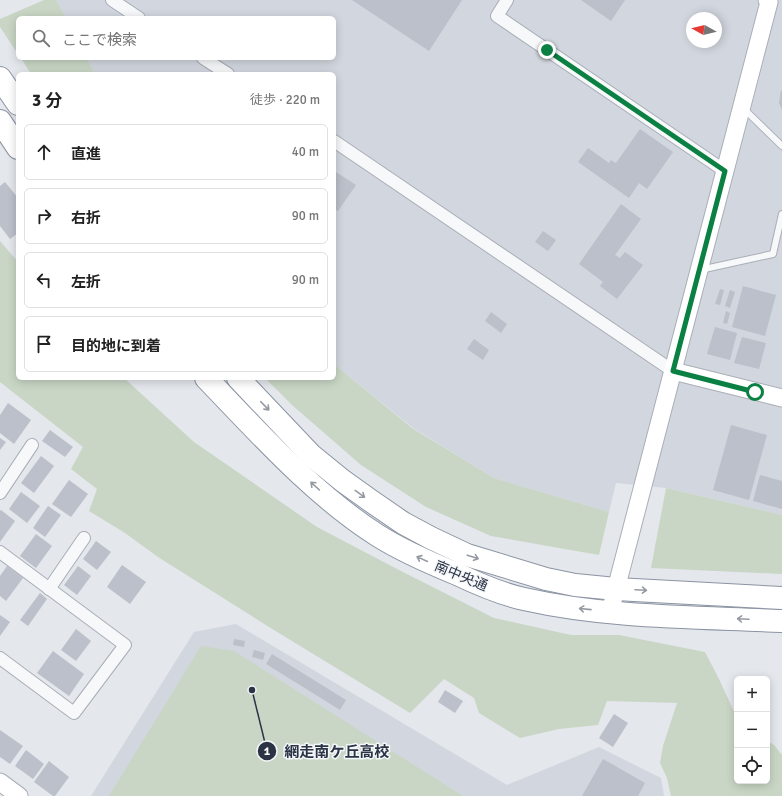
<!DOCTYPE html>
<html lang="ja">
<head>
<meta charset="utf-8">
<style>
  :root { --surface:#fff; --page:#f2f2f2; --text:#222; --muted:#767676; --line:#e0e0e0 }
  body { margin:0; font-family:Signika,"Noto Sans JP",sans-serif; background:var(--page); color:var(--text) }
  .controls { position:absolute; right:12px; bottom:12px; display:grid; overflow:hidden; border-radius:6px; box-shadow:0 2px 10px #0003 }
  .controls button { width:36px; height:36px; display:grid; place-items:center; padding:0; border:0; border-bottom:1px solid var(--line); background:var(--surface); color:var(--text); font:20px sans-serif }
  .compass { position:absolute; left:686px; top:12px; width:36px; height:36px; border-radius:50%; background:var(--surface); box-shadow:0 2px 10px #0003; rotate:278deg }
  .stop { position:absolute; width:12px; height:12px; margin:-9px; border:3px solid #0b8043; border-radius:50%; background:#fff }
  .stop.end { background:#0b8043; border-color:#fff; box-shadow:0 1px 4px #0008 }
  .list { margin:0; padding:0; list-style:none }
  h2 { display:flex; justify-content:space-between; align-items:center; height:52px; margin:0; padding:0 16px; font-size:17px }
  h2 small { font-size:13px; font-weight:400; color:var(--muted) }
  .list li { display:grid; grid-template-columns:26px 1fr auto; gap:12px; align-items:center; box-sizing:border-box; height:56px; margin:0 8px 8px; padding:0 8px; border:1px solid var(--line); border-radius:6px }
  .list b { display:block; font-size:15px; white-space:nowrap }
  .list em { font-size:13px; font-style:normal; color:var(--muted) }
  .icon { flex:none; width:22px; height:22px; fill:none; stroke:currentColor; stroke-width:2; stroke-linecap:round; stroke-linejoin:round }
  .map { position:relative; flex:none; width:782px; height:796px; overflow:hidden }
  .search { position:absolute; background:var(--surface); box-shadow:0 2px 10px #0003; left:16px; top:16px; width:320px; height:44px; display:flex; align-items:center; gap:10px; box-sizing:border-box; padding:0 14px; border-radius:6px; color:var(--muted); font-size:15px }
  .panel { position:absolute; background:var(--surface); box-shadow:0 2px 10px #0003; left:16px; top:72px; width:320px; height:308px; border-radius:6px }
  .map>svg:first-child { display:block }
</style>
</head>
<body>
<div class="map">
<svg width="782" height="796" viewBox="0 0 782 796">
  <rect width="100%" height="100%" fill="#e4e7ec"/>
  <g fill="#d2d6de" fill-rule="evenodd">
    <path d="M56,0H782V515L666,488L616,483L609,512L494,478L413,428L334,364V74H95L87,58H334V18H66ZM692,18H716V42H692Z"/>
    <polygon points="236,624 507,785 599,747 661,778 664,796 91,796 194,632"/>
  </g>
  <g fill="#c9d6c5">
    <polygon points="44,0 56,0 66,18 18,18 18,54 0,27 0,19"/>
    <polygon points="21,58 87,58 95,74 31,74"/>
    <polygon points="0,241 18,262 18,378 124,378 194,442 317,527 399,570 494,618 571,635 619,635 705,652 719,679 737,718 737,781 767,781 767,740 775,746 782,755 782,796 671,796 667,778 660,763 663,746 677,703 607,701 598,725 559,729 520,738 479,713 474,698 444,679 410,713 269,627 158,557 125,533 89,511 97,489 71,469 83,447 0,382"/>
    <polygon points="334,364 412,428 494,478 609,512 599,555 491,536 426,507 361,465 292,405 265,378 334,378"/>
    <polygon points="666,488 782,515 782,574 651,568"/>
    <polygon points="201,646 234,651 463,796 109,796"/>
  </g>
  <g fill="#bbc0ca">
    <polygon points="352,0 462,0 429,51"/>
    <polygon points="581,0 625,0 611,21"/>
    <polygon points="781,90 782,91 782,110 779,103"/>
    <polygon points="640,129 673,152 647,189 639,183 629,198 578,162 588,148 609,163 611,160 616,163"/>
    <polygon points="336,172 356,185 338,211 334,209 334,175"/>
    <polygon points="5,182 18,198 18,203 16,205 18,208 18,233 10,239 0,226 0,186"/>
    <polygon points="621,204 641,219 615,255 620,258 625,252 643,265 617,299 600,286 603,282 579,264"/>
    <polygon points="543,231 556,240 548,251 535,242"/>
    <polygon points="743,286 776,295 765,336 732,327"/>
    <polygon points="720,289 724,290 720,305 715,304"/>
    <polygon points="730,290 735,292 730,308 725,306"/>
    <polygon points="726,311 730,313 727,324 723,323"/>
    <polygon points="491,312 507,324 501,333 485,321"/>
    <polygon points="715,327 737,333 730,360 707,354"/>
    <polygon points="742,337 766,343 759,369 734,363"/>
    <polygon points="474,339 489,350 483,360 467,349"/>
    <polygon points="8,403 31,420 14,444 0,433 0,415"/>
    <polygon points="731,425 767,435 749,500 713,490"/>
    <polygon points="50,430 73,447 65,457 42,441"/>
    <polygon points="0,438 6,442 0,450"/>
    <polygon points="41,456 54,466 34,493 21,483"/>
    <polygon points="760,475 782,481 782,509 753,501"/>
    <polygon points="69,480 88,494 71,517 52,504"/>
    <polygon points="21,492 40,506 27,523 9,509"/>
    <polygon points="48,506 61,515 45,537 33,528"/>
    <polygon points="1,510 15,521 0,542 0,511"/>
    <polygon points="36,534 52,546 36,568 20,556"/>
    <polygon points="96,541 111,552 97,570 83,559"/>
    <polygon points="122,565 146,582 130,604 107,587"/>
    <polygon points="7,566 23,578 6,601 0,596 0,576"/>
    <polygon points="78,566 91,576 77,595 64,585"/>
    <polygon points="40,593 47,599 28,626 20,620"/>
    <polygon points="0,615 10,622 0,636"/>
    <polygon points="76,629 91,641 76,661 61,650"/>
    <polygon points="234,639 245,641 244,647 233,645"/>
    <polygon points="254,650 265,653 263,660 252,657"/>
    <polygon points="53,651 84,674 69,696 37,673"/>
    <polygon points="272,654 346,700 340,710 266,664"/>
    <polygon points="445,690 463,701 455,713 438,702"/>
    <polygon points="614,714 628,723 613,747 599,738"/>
    <polygon points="0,730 23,746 10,764 0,757"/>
    <polygon points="26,750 44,764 33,779 15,766"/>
    <polygon points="603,759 645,783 638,796 582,796"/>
    <polygon points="49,761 69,777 55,796 53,796 34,782"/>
  </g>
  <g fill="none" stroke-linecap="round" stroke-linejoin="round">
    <defs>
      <g id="lane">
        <polyline points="743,108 782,146"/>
        <polyline points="700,270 773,254 782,214"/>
      </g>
      <g id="street">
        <polyline points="112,0 139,18"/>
        <polyline points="507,0 497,16 725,171"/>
        <polyline points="203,58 228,74"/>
        <polyline points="334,141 673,371"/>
        <polyline points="0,493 32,445"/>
        <polyline points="0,552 125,645 74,713 0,658"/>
        <polyline points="49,589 84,538"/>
      </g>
      <g id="secondary">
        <polyline points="673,371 782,398"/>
        <polyline points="610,612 769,2 767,0"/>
        <polyline points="0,782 19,796"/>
      </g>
      <g id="highway">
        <polyline points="0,78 18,104"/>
        <polyline points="0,121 18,148"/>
        <path d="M206,378C259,433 313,494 377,535C402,551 430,563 457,574C478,584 501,594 524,599C608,618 696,617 782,621"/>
        <polyline points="238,378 311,455 343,481 371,501 403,523 431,538 467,555 546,579 575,585 616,589 782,598"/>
      </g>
    </defs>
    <use href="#lane" stroke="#a9aeb7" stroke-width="8"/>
    <use href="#street" stroke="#a9aeb7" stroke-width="14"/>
    <use href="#secondary" stroke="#a9aeb7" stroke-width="19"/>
    <use href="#highway" stroke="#8b94a3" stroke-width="24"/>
    <use href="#lane" stroke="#f7f8fa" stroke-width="6"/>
    <use href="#street" stroke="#f7f8fa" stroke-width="12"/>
    <use href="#secondary" stroke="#fff" stroke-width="17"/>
    <use href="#highway" stroke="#fff" stroke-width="22"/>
  </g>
  <defs><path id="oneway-shaft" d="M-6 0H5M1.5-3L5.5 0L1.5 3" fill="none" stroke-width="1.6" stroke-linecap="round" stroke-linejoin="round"/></defs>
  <g stroke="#959aa2">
    <use href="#oneway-shaft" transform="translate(265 406) rotate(46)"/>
    <use href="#oneway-shaft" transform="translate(315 486) rotate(-138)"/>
    <use href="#oneway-shaft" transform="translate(360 494) rotate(36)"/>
    <use href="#oneway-shaft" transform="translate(473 557) rotate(18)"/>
    <use href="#oneway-shaft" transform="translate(422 559) rotate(-155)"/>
    <use href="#oneway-shaft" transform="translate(641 590) rotate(3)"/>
    <use href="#oneway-shaft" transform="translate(585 609) rotate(-174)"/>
    <use href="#oneway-shaft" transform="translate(743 619) rotate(-177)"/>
  </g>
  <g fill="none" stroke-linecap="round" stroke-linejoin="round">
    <polyline stroke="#0b8043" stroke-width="5" points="547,50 725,171 673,371 755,392"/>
  </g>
  <g text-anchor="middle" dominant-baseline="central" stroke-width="3" stroke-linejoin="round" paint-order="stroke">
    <g font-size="14" fill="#2b3445" stroke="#f4f6f9">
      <text transform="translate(461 576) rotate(23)">南中央通</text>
    </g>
  </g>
  <path fill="none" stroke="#2b3445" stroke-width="1.5" d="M252 690L267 751"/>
  <g fill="#2b3445" stroke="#f4f6f9" stroke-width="1.5">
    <circle cx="252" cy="690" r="4"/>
    <circle cx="267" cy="751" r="10"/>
  </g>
  <g font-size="12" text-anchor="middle" font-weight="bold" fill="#fff">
    <text x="267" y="755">1</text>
  </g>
  <g font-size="15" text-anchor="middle" font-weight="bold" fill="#2b3445" stroke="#f4f6f9" stroke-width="3" stroke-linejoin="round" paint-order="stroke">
    <text x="337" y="757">網走南ケ丘高校</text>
  </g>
</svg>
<div class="controls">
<button>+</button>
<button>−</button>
<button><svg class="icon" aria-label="locate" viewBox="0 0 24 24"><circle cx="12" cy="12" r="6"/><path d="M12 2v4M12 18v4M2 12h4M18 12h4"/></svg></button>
</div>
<svg class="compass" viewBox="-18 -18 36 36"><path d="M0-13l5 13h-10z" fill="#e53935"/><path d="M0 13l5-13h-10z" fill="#767676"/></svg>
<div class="stop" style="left:755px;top:392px"></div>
<div class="stop end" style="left:547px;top:50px"></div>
<div class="search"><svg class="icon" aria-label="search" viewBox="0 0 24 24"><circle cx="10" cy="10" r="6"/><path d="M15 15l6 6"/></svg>ここで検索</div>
<section class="panel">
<h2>3 分<small>徒歩 · 220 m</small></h2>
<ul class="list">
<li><svg class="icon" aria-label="ahead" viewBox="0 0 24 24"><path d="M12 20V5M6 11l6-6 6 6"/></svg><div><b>直進</b></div><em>40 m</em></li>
<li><svg class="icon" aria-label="right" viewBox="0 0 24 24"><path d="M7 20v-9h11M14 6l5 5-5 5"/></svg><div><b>右折</b></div><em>90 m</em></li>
<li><svg class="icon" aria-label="left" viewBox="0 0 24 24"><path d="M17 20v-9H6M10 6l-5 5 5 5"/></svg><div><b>左折</b></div><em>90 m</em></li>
<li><svg class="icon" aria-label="arrive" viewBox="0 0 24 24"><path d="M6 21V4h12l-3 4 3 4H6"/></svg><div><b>目的地に到着</b></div></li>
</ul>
</section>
</div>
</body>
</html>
